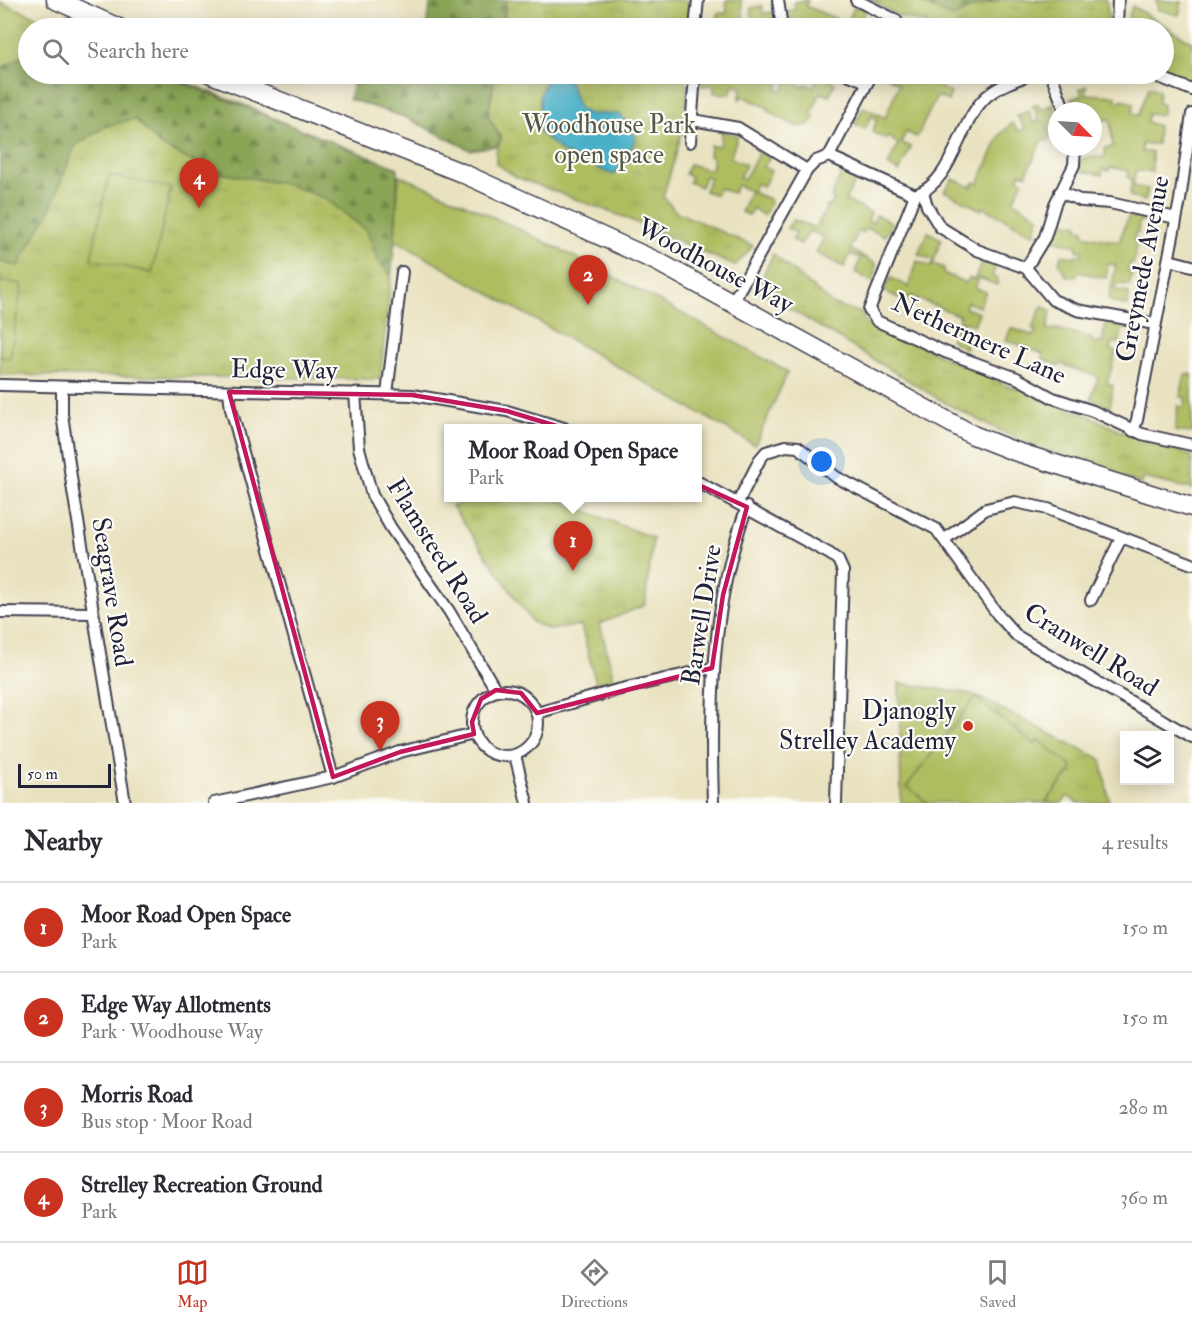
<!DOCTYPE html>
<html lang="en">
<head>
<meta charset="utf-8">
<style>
  :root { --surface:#fff; --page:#f2f2f3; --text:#2b2b33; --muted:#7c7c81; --line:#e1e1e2; --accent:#c8321e }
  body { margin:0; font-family:"IM FELL Double Pica",serif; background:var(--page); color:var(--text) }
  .controls { position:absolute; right:18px; bottom:18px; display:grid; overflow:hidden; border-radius:0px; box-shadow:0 3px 15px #0003 }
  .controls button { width:54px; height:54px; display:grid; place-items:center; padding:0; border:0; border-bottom:2px solid var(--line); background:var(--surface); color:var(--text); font:30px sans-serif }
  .compass { position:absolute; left:1048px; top:102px; width:54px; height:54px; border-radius:50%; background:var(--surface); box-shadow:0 3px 15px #0003; rotate:114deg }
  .scale { position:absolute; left:18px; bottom:15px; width:93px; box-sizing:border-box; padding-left:6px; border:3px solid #22223b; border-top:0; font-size:16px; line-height:21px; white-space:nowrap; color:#22223b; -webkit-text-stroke:4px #fdfcf7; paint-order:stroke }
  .you { position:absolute; left:822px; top:462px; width:21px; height:21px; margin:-15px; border:4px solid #fff; border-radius:50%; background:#1a73e8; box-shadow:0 0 0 9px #1a73e833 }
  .badge { display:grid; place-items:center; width:39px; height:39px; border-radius:50%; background:var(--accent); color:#fff; font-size:20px; font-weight:700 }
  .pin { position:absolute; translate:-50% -50px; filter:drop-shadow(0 2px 3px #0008) }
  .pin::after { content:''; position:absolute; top:32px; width:21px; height:18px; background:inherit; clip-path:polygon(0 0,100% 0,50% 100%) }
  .popup { position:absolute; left:444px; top:424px; width:258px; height:78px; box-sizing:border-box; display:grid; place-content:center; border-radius:0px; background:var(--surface); filter:drop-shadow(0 2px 4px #0005); font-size:20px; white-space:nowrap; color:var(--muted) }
  .popup b { font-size:22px; color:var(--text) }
  .popup::after { content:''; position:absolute; left:50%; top:100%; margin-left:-12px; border:12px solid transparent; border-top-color:var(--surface) }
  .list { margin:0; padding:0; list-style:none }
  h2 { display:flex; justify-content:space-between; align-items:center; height:78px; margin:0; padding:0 24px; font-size:26px }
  h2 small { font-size:20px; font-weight:400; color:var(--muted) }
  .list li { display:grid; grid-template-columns:39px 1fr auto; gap:18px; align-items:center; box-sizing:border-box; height:90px; padding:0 24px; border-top:2px solid var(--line) }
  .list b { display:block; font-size:22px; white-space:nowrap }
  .list p { margin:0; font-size:20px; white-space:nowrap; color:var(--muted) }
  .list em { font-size:20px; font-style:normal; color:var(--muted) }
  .icon { flex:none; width:33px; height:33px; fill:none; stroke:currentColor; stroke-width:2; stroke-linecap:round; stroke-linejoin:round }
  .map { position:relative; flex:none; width:1192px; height:803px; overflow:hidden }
  .search { position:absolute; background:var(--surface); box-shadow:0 3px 15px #0003; left:18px; right:18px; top:18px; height:66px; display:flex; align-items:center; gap:15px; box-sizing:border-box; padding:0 21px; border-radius:33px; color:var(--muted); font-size:22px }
  .sheet { height:438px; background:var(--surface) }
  nav { display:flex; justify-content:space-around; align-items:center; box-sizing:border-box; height:84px; border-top:2px solid var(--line); background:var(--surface); font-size:16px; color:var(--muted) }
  nav a { display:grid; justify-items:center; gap:3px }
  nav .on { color:var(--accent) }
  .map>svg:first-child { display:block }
</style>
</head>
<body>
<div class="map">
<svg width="1192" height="803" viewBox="0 0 1192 803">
  <defs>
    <pattern id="grass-tufts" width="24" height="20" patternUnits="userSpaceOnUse" patternTransform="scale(1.5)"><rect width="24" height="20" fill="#afbd60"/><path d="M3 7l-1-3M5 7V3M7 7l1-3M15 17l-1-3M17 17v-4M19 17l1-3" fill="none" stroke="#96a254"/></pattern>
    <pattern id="forest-firs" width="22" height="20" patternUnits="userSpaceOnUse" patternTransform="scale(1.5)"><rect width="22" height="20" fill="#8ba456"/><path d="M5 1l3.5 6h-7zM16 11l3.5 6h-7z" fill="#718548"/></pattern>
  </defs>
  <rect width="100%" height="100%" fill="#fdfcf7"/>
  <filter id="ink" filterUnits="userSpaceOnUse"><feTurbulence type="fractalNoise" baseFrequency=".0167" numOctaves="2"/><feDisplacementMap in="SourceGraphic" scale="12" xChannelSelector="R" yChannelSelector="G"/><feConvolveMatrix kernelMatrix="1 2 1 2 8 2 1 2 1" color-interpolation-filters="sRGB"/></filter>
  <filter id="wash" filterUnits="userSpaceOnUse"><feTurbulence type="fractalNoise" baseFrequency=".008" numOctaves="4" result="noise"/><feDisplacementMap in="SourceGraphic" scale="24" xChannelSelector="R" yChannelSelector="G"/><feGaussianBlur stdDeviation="1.35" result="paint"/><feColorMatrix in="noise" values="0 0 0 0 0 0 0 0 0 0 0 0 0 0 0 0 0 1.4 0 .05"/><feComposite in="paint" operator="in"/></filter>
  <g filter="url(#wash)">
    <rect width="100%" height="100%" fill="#e9e2c0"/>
    <g fill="url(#grass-tufts)" stroke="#68704e" stroke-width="1.5">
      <polygon points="507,0 690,0 686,28 502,28"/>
      <polygon points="871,0 1106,0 1110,24 1108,28 929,28 922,22 898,16"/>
      <polygon points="0,2 65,28 28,28 28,74 164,74 245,105 399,175 395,240 380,379 0,375"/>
      <polygon points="1132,6 1192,42 1192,84 1164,72 1164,28 1126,28"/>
      <path d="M495,74H687C688,119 677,153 663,196L675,211L753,246L735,266L624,217L516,177L496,163V152L501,138L488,115Z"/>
      <polygon points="978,74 1018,74 990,85"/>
      <polygon points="773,254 834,305 861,313 868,326 914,341 951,361 998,378 1001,384 1018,389 1019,386 1045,400 1092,417 1126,434 1177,448 1180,452 1192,456 1192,489 1144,478 1141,484 1027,444 947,404 757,289"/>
      <polygon points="483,498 554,498 653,538 645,605 600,624 614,679 596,683 581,625 549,630 532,622 452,506"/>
      <polygon points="899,683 972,694 1101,759 1110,803 1077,803 1068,796 1062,803 1045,803 1073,768 1038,741 1035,745 907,786 928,803 901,803"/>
    </g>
    <g fill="url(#forest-firs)" stroke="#566348" stroke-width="1.5">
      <polygon points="431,0 507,0 502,28 426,28"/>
      <polygon points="916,0 1000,0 974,6 953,18"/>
      <polygon points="28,53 28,74 161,74 398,168 395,240 391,276 378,260 367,231 326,199 291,185 214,172 160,145 135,119 106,126 75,146 49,212 18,266 0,262 0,69"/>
      <polygon points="356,74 495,74 488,115 501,139 497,146 470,150 407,118 349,99"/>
    </g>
    <g fill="#afbd60" stroke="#68704e" stroke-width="1.5">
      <polygon points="726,0 741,0 744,23 753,22 751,8 762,6 763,13 773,12 774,23 757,28 718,27 718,13 727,13"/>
      <path d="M808,0L806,6L839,20L835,28C818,29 793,31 786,11L795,10L794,2Z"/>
      <polygon points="1156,0 1182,2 1179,15 1158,10"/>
      <polygon points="859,6 866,10 860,22 869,26 867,28 845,28 854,8"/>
      <polygon points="702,74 776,74 783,76 777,88 783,91 788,79 804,87 806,84 813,87 820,74 834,74 830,80 835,83 829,96 821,92 811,114 815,117 811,124 797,127 768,111 769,108 742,96 739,100 742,88 733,85 730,94 714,93 714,85 701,86"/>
      <polygon points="883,74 905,74 904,77 913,81 917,74 926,74 944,81 941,88 951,93 948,101 937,96 917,137 906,132 901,143 911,147 899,172 888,165 898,144 887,136 886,139 872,132 877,119 871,116 865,129 854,123 864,107 885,118 899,84"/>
      <polygon points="1087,86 1086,94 1116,96 1115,101 1121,102 1122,99 1134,104 1132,113 1138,116 1149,87 1159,90 1158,103 1163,105 1162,115 1148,114 1147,122 1158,126 1157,144 1142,144 1142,152 1152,152 1152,172 1136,171 1133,186 1148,189 1145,201 1130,196 1132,179 1128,178 1129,171 1110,167 1109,171 1103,169 1102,175 1077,170 1083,158 1105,157 1105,148 1113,147 1110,119 1095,121 1093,111 1075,109 1071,99 1082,95 1080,89"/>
      <polygon points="1038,104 1041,110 1054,104 1057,123 1048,127 1051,135 1048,141 1042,140 1026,175 1021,173 1018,178 1023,181 1013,201 1039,217 1034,235 983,207 981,210 944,191 953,179 971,187 974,182 978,184 1000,135 1012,123 1020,132 1025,128 1017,116 1029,110 1033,123 1039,121 1033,106"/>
      <polygon points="722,131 738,136 730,157 746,165 739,177 744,179 759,153 770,157 763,167 771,171 763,187 756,183 752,192 769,199 770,204 764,216 753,208 749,215 741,212 750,191 737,185 733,193 719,188 716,195 705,191 710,177 705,176 701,187 689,182 691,177 685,174 689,164 711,170 713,157 709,156 710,146 720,146"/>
      <polygon points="843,171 856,181 845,200 871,213 868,221 873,223 876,215 893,223 885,236 866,228 863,233 859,231 850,249 876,264 876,272 872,282 855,272 861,258 850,254 844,267 816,253 824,237 809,231 801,244 792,240 796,232 787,228 794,220 816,228 827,206 831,205 834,200 831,197"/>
      <polygon points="109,175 171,188 152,273 91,259"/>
      <path d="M399,175C533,231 661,301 788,372L755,445L395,240Z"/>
      <polygon points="1128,217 1143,218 1143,221 1139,221 1138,233 1135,233 1134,240 1137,241 1134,263 1130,263 1128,272 1133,273 1129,285 1117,284 1115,290 1129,293 1128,306 1112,302 1109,298 1116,265 1108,264 1106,278 1078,272 1076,277 1066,276 1059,263 1061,255 1075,257 1076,255 1082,255 1083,251 1077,250 1077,246 1052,240 1055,221 1078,225 1078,229 1084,230 1083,235 1119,242"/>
      <polygon points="928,232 941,239 933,264 944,268 943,273 966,283 969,278 974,280 983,261 997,263 992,276 998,278 997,285 979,278 975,288 986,292 979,307 967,302 965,308 979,313 974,325 962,321 958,331 969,336 965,346 966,349 950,340 960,316 911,296 908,302 883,291 891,278 909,287 917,261 931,267 933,260 918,254"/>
      <polygon points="0,281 22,284 10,358 0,357"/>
      <polygon points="1042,306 1051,311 1047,330 1058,329 1091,338 1092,342 1102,343 1106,322 1124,323 1119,343 1112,342 1110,350 1116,352 1107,384 1113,385 1110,408 1091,399 1098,377 1061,364 1059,366 1042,358 1043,354 1006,340 1011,328 1034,336 1036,331 1032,329"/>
      <polygon points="1192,372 1192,433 1175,431 1178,406 1184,407 1186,398 1180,397 1185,374 1191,375"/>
      <polygon points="975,698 1035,745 1039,740 1073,768 1045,803 928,803 907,786"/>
    </g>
    <polygon fill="#49b0c8" stroke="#366982" stroke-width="1.5" points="557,75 570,83 579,109 589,114 620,114 636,137 628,156 614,175 564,153 540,133 540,96 546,80"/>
  </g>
  <g filter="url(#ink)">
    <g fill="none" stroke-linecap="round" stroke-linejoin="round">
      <defs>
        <g id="minor">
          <polyline points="778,0 782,28"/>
          <polyline points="856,0 896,20 896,28"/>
          <polyline points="695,28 698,0"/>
          <polyline points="1117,28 1118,0"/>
          <polyline points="847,74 867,82"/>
          <polyline points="1051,74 1065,111"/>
          <polyline points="1151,74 1192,90"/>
          <polyline points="693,120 738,128 807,170"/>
          <polyline points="690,142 695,74"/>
          <polyline points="829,156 872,74"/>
          <polyline points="923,192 927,206 940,227 977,250 1026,268 1053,300 1077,310 1155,324"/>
          <polyline points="1060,192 1082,201 1110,203 1176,218"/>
          <polyline points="915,195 869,310 877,321 945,352 1017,378 1053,398 1093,411 1142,434 1192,445"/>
          <polyline points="1169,260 1192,266"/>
          <polyline points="1026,268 1045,237 1055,204 1074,165 1075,147"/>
          <path d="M733,301L807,170L816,161L829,156L915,195C955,181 957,123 987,96C1000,85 1017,79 1032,74"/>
          <polyline points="0,385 412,395 507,411 564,428"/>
          <polyline points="62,387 62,414 73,491 125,803"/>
          <polyline points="229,392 231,409 333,777"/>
          <polyline points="355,393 359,448 372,495 391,528 449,611 496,690"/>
          <polyline points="387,394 402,272"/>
          <polyline points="1133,431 1137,420 1180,200 1192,114"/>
          <polyline points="698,482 830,554 838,560 843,571 836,803"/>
          <polyline points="738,502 760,459 766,452 786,446 798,447 836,477 936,529 998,615 1017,636 1192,737"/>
          <polyline points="945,539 986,509 1015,502 1048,509 1192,564"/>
          <polyline points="1091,600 1121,538"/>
          <polyline points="0,612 93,613"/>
          <circle cx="505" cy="723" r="33"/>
          <polyline points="537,713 617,690 712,668"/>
          <polyline points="515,755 527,803"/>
          <polyline points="214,803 333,777 400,752 474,734"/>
          <path d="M713,803C710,703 711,602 747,507"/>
        </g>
        <g id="primary">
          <polyline points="56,0 119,28"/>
          <polyline points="211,74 462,173 658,262 973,435 1011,450 1192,507"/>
        </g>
      </defs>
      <use href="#minor" stroke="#403f4f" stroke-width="14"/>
      <use href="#primary" stroke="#403f4f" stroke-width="21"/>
      <use href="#minor" stroke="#fff" stroke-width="10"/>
      <use href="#primary" stroke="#fff" stroke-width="18"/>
    </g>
  </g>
  <path fill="none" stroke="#c2185b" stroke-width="4.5" stroke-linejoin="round" d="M229,392L412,395L507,411L593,437L747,507L723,595L712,668L537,713L521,693L496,690L481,699L472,722L474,734L400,752L333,777Z"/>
  <circle fill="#c8321e" stroke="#fdfcf7" stroke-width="2" cx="968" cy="726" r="6"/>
  <g text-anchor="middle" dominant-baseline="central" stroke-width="4.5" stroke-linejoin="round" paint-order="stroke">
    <g font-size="26" fill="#535848" stroke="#fdfcf7">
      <text x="609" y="125">Woodhouse Park<tspan x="609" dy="30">open space</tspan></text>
    </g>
    <g font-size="26" fill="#22223b" stroke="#fdfcf7">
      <text transform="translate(715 266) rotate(28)">Woodhouse Way</text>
      <text transform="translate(1143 269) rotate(-79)">Greymede Avenue</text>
      <text transform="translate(979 339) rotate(24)">Nethermere Lane</text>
      <text transform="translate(284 370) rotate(1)">Edge Way</text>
      <text transform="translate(437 551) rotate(58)">Flamsteed Road</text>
      <text transform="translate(112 592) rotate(81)">Seagrave Road</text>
      <text transform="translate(702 615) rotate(-81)">Barwell Drive</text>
      <text transform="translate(1091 650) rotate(32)">Cranwell Road</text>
    </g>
    <g font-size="26" fill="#22223b" stroke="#fdfcf7" text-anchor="end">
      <text x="956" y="711">Djanogly<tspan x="956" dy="30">Strelley Academy</tspan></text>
    </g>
  </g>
</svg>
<div class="controls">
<button><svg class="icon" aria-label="layers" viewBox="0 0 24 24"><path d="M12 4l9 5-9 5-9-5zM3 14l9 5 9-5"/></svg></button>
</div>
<svg class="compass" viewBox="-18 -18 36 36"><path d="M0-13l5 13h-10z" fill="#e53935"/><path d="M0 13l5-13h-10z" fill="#7c7c81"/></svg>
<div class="scale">50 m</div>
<div class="you"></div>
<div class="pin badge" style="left:573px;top:571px">1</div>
<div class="popup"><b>Moor Road Open Space</b>Park</div>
<div class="pin badge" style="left:588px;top:305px">2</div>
<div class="pin badge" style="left:380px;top:751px">3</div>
<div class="pin badge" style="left:199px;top:208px">4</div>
<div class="search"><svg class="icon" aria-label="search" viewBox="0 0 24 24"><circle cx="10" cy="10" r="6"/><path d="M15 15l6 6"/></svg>Search here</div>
</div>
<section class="sheet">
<h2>Nearby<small>4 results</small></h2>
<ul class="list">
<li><span class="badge">1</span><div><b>Moor Road Open Space</b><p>Park</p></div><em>150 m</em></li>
<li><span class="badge">2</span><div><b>Edge Way Allotments</b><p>Park · Woodhouse Way</p></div><em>150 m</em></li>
<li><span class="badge">3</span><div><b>Morris Road</b><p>Bus stop · Moor Road</p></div><em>280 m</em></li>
<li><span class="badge">4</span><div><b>Strelley Recreation Ground</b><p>Park</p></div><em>360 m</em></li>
</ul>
</section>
<nav>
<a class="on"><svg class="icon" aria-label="map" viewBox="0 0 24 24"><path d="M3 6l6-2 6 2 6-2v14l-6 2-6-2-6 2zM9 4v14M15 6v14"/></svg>Map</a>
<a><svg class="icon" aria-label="directions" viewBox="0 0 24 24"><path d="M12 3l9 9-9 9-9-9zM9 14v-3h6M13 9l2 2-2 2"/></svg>Directions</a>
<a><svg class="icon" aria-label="saved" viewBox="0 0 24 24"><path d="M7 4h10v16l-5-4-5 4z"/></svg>Saved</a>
</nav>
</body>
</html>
